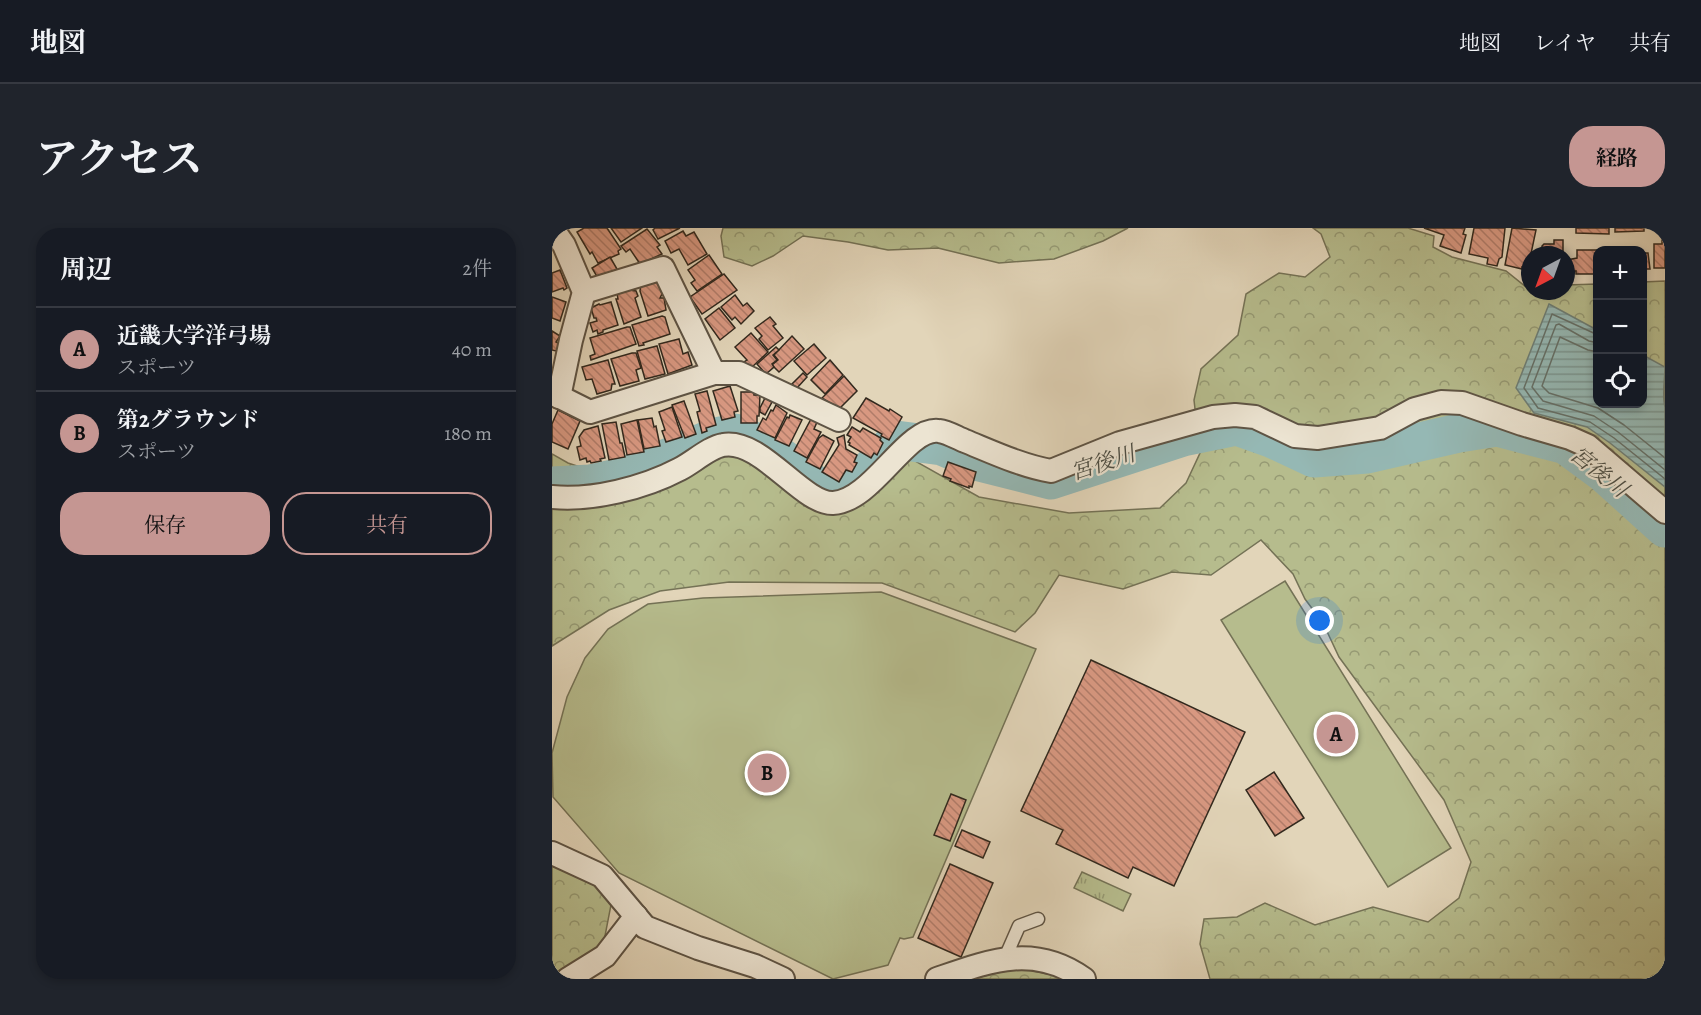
<!DOCTYPE html>
<html lang="ja">
<head>
<meta charset="utf-8">
<style>
  :root { --surface:#171b24; --page:#20242c; --text:#f1f3f6; --muted:#9ea1a6; --line:#363941; --accent:#c59692 }
  body { margin:0; font-family:Alegreya,"Noto Serif JP",serif; background:var(--page); color:var(--text) }
  .controls { position:absolute; right:18px; top:18px; display:grid; overflow:hidden; border-radius:12px; box-shadow:0 3px 9px #0003 }
  .controls button { width:54px; height:54px; display:grid; place-items:center; padding:0; border:0; border-bottom:2px solid var(--line); background:var(--surface); color:var(--text); font:30px sans-serif }
  .compass { position:absolute; left:969px; top:18px; width:54px; height:54px; border-radius:50%; background:var(--surface); box-shadow:0 3px 9px #0003; rotate:221deg }
  .you { position:absolute; left:768px; top:393px; width:21px; height:21px; margin:-15px; border:4px solid #fff; border-radius:50%; background:#1a73e8; box-shadow:0 0 0 9px #1a73e833 }
  .badge { display:grid; place-items:center; width:39px; height:39px; border-radius:50%; background:var(--accent); color:#111; font-size:20px; font-weight:700 }
  .pin { position:absolute; translate:-50% -50%; border:3px solid #fff; box-shadow:0 2px 6px #0006 }
  .list { margin:0; padding:0; list-style:none }
  h2 { display:flex; justify-content:space-between; align-items:center; height:78px; margin:0; padding:0 24px; font-size:26px }
  h2 small { font-size:20px; font-weight:400; color:var(--muted) }
  .list li { display:grid; grid-template-columns:39px 1fr auto; gap:18px; align-items:center; box-sizing:border-box; height:84px; padding:0 24px; border-top:2px solid var(--line) }
  .list b { display:block; font-size:22px; white-space:nowrap }
  .list p { margin:0; font-size:20px; white-space:nowrap; color:var(--muted) }
  .list em { font-size:20px; font-style:normal; color:var(--muted) }
  .actions { display:flex; gap:12px; padding:18px 24px }
  .actions a { flex:1; padding:14px 0; border:2px solid var(--accent); border-radius:24px; text-align:center; font-size:21px; color:var(--accent) }
  .actions .main { background:var(--accent); color:#111 }
  .icon { flex:none; width:33px; height:33px; fill:none; stroke:currentColor; stroke-width:2; stroke-linecap:round; stroke-linejoin:round }
  .map { position:relative; flex:none; width:1113px; height:751px; overflow:hidden; border-radius:24px }
  header { display:flex; align-items:center; gap:36px; box-sizing:border-box; height:84px; padding:0 30px; background:var(--surface); border-bottom:2px solid var(--line) }
  header strong { font-size:28px }
  nav { display:flex; gap:33px; margin-inline-start:auto; font-size:21px }
  .intro { display:flex; align-items:center; justify-content:space-between; box-sizing:border-box; height:144px; padding:0 36px }
  h1 { margin:0; font-size:42px }
  .button { padding:15px 27px; border-radius:24px; background:var(--accent); color:#111; font-size:21px; font-weight:700 }
  main { display:flex; gap:36px; padding:0 36px }
  aside { flex:1; background:var(--surface); border-radius:24px; box-shadow:0 3px 9px #0003 }
  .map>svg:first-child { display:block }
</style>
</head>
<body>
<header>
<strong>地図</strong>
<nav><a>地図</a><a>レイヤ</a><a>共有</a></nav>
</header>
<div class="intro"><h1>アクセス</h1><a class="button">経路</a></div>
<main>
<aside>
<h2>周辺<small>2件</small></h2>
<ul class="list">
<li><span class="badge">A</span><div><b>近畿大学洋弓場</b><p>スポーツ</p></div><em>40 m</em></li>
<li><span class="badge">B</span><div><b>第2グラウンド</b><p>スポーツ</p></div><em>180 m</em></li>
</ul>
<div class="actions"><a class="main">保存</a><a>共有</a></div>
</aside>
<div class="map">
<svg width="1113" height="751" viewBox="0 0 1113 751">
  <defs>
    <pattern id="grass-tufts" width="24" height="20" patternUnits="userSpaceOnUse" patternTransform="scale(1.5)"><rect width="24" height="20" fill="#b6bc8d"/><path d="M3 7l-1-3M5 7V3M7 7l1-3M15 17l-1-3M17 17v-4M19 17l1-3" fill="none" stroke="#959973"/></pattern>
    <pattern id="forest-crowns" width="20" height="18" patternUnits="userSpaceOnUse" patternTransform="scale(1.5)"><rect width="20" height="18" fill="#b6bc8d"/><path d="M2 6a3 3 0 1 1 6 0M12 15a3 3 0 1 1 6 0" fill="none" stroke="#959973"/></pattern>
    <pattern id="water-rules" width="6" height="5" patternUnits="userSpaceOnUse" patternTransform="scale(1.5)"><rect width="6" height="5" fill="#95b8b4"/><path d="M0 2.5h6" fill="none" stroke="#7a9692"/></pattern>
    <pattern id="building-back-hatch" width="6" height="6" patternUnits="userSpaceOnUse" patternTransform="scale(1.5)"><rect width="6" height="6" fill="#d89881"/><path d="M-1 5l2 2M0 0l6 6M5-1l2 2" fill="none" stroke="#b07c69"/></pattern>
  </defs>
  <rect width="100%" height="100%" fill="#e2d5b9"/>
  <filter id="stains"><feTurbulence type="fractalNoise" baseFrequency=".00333" numOctaves="4"/><feColorMatrix values="0 0 0 0 .2 0 0 0 0 .09 0 0 0 0 .02 0 0 0 .5 -.17"/></filter>
  <radialGradient id="worn" r=".72"><stop offset=".6" stop-color="#630" stop-opacity="0"/><stop offset="1" stop-color="#630" stop-opacity=".3"/></radialGradient>
  <polygon fill="url(#grass-tufts)" stroke="#747256" stroke-width="1.5" points="530,644 579,666 571,683 522,660"/>
  <g fill="url(#forest-crowns)" stroke="#747256" stroke-width="1.5">
    <polygon points="171,0 576,0 551,13 502,31 447,35 386,20 336,22 296,14 251,8 221,28 200,38 172,29 169,8"/>
    <polygon points="761,0 856,0 882,8 881,19 900,29 954,43 974,59 978,59 978,63 1014,63 1014,57 1045,56 1046,176 1090,176 1091,54 1113,53 1113,751 658,751 648,716 652,691 685,689 713,675 763,697 821,679 876,694 907,670 919,634 892,572 787,429 771,395 753,371 741,346 709,312 659,347 620,344 571,361 507,347 483,385 463,404 330,355 177,354 108,363 57,382 0,418 0,276 175,223 186,225 259,279 358,230 427,269 517,285 608,280 634,255 648,225 642,172 649,141 686,107 694,66 727,45 753,49 778,29 769,6"/>
    <polygon points="0,226 16,235 37,242 34,250 9,254 0,252"/>
    <polygon points="0,638 47,656 59,677 52,713 43,728 3,751 0,751"/>
    <polygon points="467,740 505,748 510,751 419,751"/>
  </g>
  <g fill="#b6bc8d" stroke="#747256" stroke-width="1.5">
    <polygon points="733,353 899,620 836,659 669,392"/>
    <polygon points="329,364 484,421 361,709 352,711 348,710 336,737 281,751 67,645 1,569 0,525 15,469 33,430 56,401 96,376 151,370"/>
  </g>
  <path fill="url(#water-rules)" stroke="#6d7f78" stroke-width="1.5" d="M997,76L1045,102L1046,176H1090L1091,127L1113,139C1113,152 1110,167 1113,179V259L1058,215L1035,199L982,185L964,160Z"/>
  <g fill="none" stroke-linecap="round" stroke-linejoin="round">
    <g stroke="#647069" stroke-width="1.5">
      <polyline points="1046,107 1000,86 972,160 986,180 1038,194 1062,210 1113,251"/>
      <polyline points="1046,115 1037,113 1007,96 1004,97 980,159 991,173 1042,188 1066,204 1113,242"/>
      <polyline points="1046,124 1036,122 1008,109 990,158 997,165 1046,180 1072,197 1113,230"/>
    </g>
    <polyline stroke="#95b8b4" stroke-width="39" points="0,258 38,256 74,248 163,209 183,205 215,219 250,245 269,264 289,263 317,243 344,212 390,218 428,234 499,252 631,209 685,198 719,210 762,230 815,226 907,205 945,199 1014,217 1052,245 1113,300"/>
  </g>
  <g fill="url(#building-back-hatch)" stroke="#32291e" stroke-width="1.5">
    <polygon points="32,0 55,0 69,21 66,23 67,26 46,35 40,24 38,26 25,4"/>
    <polygon points="59,0 90,0 69,14"/>
    <polygon points="103,0 128,0 106,11 101,2"/>
    <polygon points="872,0 913,0 911,6 914,7 909,25 888,18 892,7"/>
    <polygon points="922,0 953,0 950,29 947,31 945,38 935,36 936,30 917,26"/>
    <polygon points="960,0 984,2 976,40 970,39 970,41 953,37"/>
    <polygon points="1024,0 1057,0 1057,6 1024,5"/>
    <polygon points="1063,0 1092,0 1092,3 1063,4"/>
    <polygon points="95,1 108,17 105,19 110,26 88,36 78,21 74,24 69,18"/>
    <polygon points="131,3 134,8 142,4 155,26 136,37 127,21 119,25 113,13"/>
    <polygon points="1002,12 1011,12 1011,27 988,27 990,27 990,18 992,16 1002,16"/>
    <polygon points="1110,12 1113,12 1113,40 1102,40 1102,16 1110,16"/>
    <polygon points="1025,22 1046,22 1045,46 1024,46 1024,43 1015,43 1014,32 1025,30"/>
    <polygon points="1090,25 1096,25 1098,41 1090,41"/>
    <polygon points="157,27 170,46 145,63 139,55 143,52 136,42"/>
    <polygon points="58,29 65,41 47,52 40,40"/>
    <polygon points="8,42 15,60 12,62 11,60 0,64 0,45"/>
    <polygon points="172,46 185,62 150,86 138,69"/>
    <polygon points="101,52 107,54 110,66 108,70 112,70 114,82 96,88 88,63 89,56"/>
    <polygon points="78,62 84,63 86,68 83,70 89,89 72,96 64,71 66,71 65,65"/>
    <polygon points="183,67 191,78 195,75 202,83 189,96 183,89 180,92 169,79"/>
    <polygon points="0,69 14,74 8,93 0,90"/>
    <polygon points="59,74 66,97 51,102 51,104 46,106 45,102 41,104 38,95 45,93 44,90 42,90 39,80 47,76 48,77"/>
    <polygon points="167,80 183,100 168,112 153,91"/>
    <polygon points="110,88 113,89 118,106 91,115 92,117 87,118 80,97"/>
    <polygon points="218,89 224,96 221,98 231,110 216,122 207,111 210,108 203,100"/>
    <polygon points="75,99 78,99 84,116 39,132 38,128 43,126 38,110"/>
    <polygon points="0,103 8,108 4,114 8,116 4,123 0,122"/>
    <polygon points="199,105 216,124 198,141 192,134 195,132 183,119"/>
    <polygon points="240,108 252,121 227,144 220,137 226,132 222,127"/>
    <polygon points="127,111 131,126 136,124 140,137 116,146 107,116"/>
    <polygon points="262,116 274,130 255,147 242,133"/>
    <polygon points="105,118 113,146 93,151 85,123"/>
    <polygon points="224,119 227,122 221,127 225,132 220,136 222,139 214,146 205,136"/>
    <polygon points="80,125 84,125 89,140 84,142 87,153 68,158 59,131"/>
    <polygon points="56,132 63,156 60,156 59,162 45,166 40,151 34,152 30,139"/>
    <polygon points="278,132 291,147 273,166 259,152"/>
    <polygon points="251,145 255,149 245,160 240,156"/>
    <polygon points="292,148 305,163 287,181 270,170"/>
    <polygon points="178,158 186,183 182,184 183,189 170,192 161,163"/>
    <polygon points="155,163 164,197 154,200 155,203 150,205 145,184 148,183 143,166"/>
    <polygon points="189,164 202,164 202,167 208,167 207,188 205,188 205,195 189,195"/>
    <polygon points="213,170 220,174 213,187 208,184 208,180"/>
    <polygon points="314,170 337,183 338,181 350,189 337,212 329,208 330,206 301,190"/>
    <polygon points="132,173 144,206 133,210 120,177"/>
    <polygon points="224,177 235,185 223,210 205,202 211,190 214,192 219,182 221,183"/>
    <polygon points="120,179 130,209 114,214 110,203 113,202 107,184"/>
    <polygon points="6,182 28,193 16,221 0,214 0,196"/>
    <polygon points="238,187 250,192 237,218 223,212 235,189 237,190"/>
    <polygon points="100,190 102,199 104,198 108,218 92,221 86,192"/>
    <polygon points="259,191 265,194 262,201 269,204 255,230 242,223"/>
    <polygon points="85,192 92,224 75,227 69,196"/>
    <polygon points="64,194 68,215 70,215 73,229 57,232 50,196"/>
    <polygon points="46,198 53,230 48,231 49,233 39,235 38,233 35,234 34,230 28,232 25,219 29,218 27,209 32,202"/>
    <polygon points="300,199 308,204 311,200 329,210 328,212 331,215 325,227 322,225 319,230 297,217 298,215 296,214 299,209 295,207"/>
    <polygon points="271,207 282,213 268,241 254,234 267,210"/>
    <polygon points="292,207 294,221 305,227 302,234 305,235 300,244 294,242 287,254 270,244 287,217 285,210"/>
    <polygon points="396,234 424,244 420,259 417,258 417,260 398,253 399,251 391,248"/>
    <polygon points="539,432 693,504 622,658 581,639 576,650 504,616 511,602 469,583"/>
    <polygon points="722,544 752,590 723,608 694,562"/>
    <polygon points="399,566 414,572 398,613 382,607"/>
    <polygon points="410,602 438,614 431,630 403,618"/>
    <polygon points="398,636 441,655 409,729 366,710"/>
  </g>
  <g fill="none" stroke-linecap="round" stroke-linejoin="round">
    <defs>
      <polyline id="service" points="453,730 467,698 486,691"/>
      <g id="minor">
        <polyline points="0,0 12,17 32,64 19,112 7,169"/>
        <polyline points="32,64 111,40 162,145"/>
        <polyline points="0,165 38,184 162,145 187,145 287,192"/>
        <path d="M0,269C40,273 92,260 128,241C140,235 158,219 171,217C209,210 250,276 281,275C321,273 355,198 387,203C396,204 405,210 413,213C440,224 470,238 499,243L568,215L661,189L683,187L703,189L743,208L766,210L828,200L863,181L889,174L910,175L970,196L1018,210L1036,218L1113,284"/>
        <polyline points="0,625 50,648 93,699 146,720 203,738 231,751"/>
        <polyline points="16,751 53,728 84,688"/>
        <path d="M385,751C437,733 482,715 532,751"/>
      </g>
    </defs>
    <use href="#service" stroke="#5e5445" stroke-width="15"/>
    <use href="#minor" stroke="#5e5445" stroke-width="26"/>
    <use href="#service" stroke="#ece4d2" stroke-width="12"/>
    <use href="#minor" stroke="#ece4d2" stroke-width="22"/>
  </g>
  <g text-anchor="middle" dominant-baseline="central" stroke-width="4.5" stroke-linejoin="round" paint-order="stroke">
    <g font-size="22" font-style="italic" fill="#4b4d44" stroke="#ece4d2">
      <text transform="translate(551 235) rotate(-18)">宮後川</text>
      <text transform="translate(1047 244) rotate(39)">宮後川</text>
    </g>
  </g>
  <rect width="100%" height="100%" filter="url(#stains)"/>
  <rect width="100%" height="100%" fill="url(#worn)"/>
</svg>
<div class="controls">
<button>+</button>
<button>−</button>
<button><svg class="icon" aria-label="locate" viewBox="0 0 24 24"><circle cx="12" cy="12" r="6"/><path d="M12 2v4M12 18v4M2 12h4M18 12h4"/></svg></button>
</div>
<svg class="compass" viewBox="-18 -18 36 36"><path d="M0-13l5 13h-10z" fill="#e53935"/><path d="M0 13l5-13h-10z" fill="#9ea1a6"/></svg>
<div class="you"></div>
<div class="pin badge" style="left:784px;top:506px">A</div>
<div class="pin badge" style="left:215px;top:545px">B</div>
</div>
</main>
</body>
</html>
